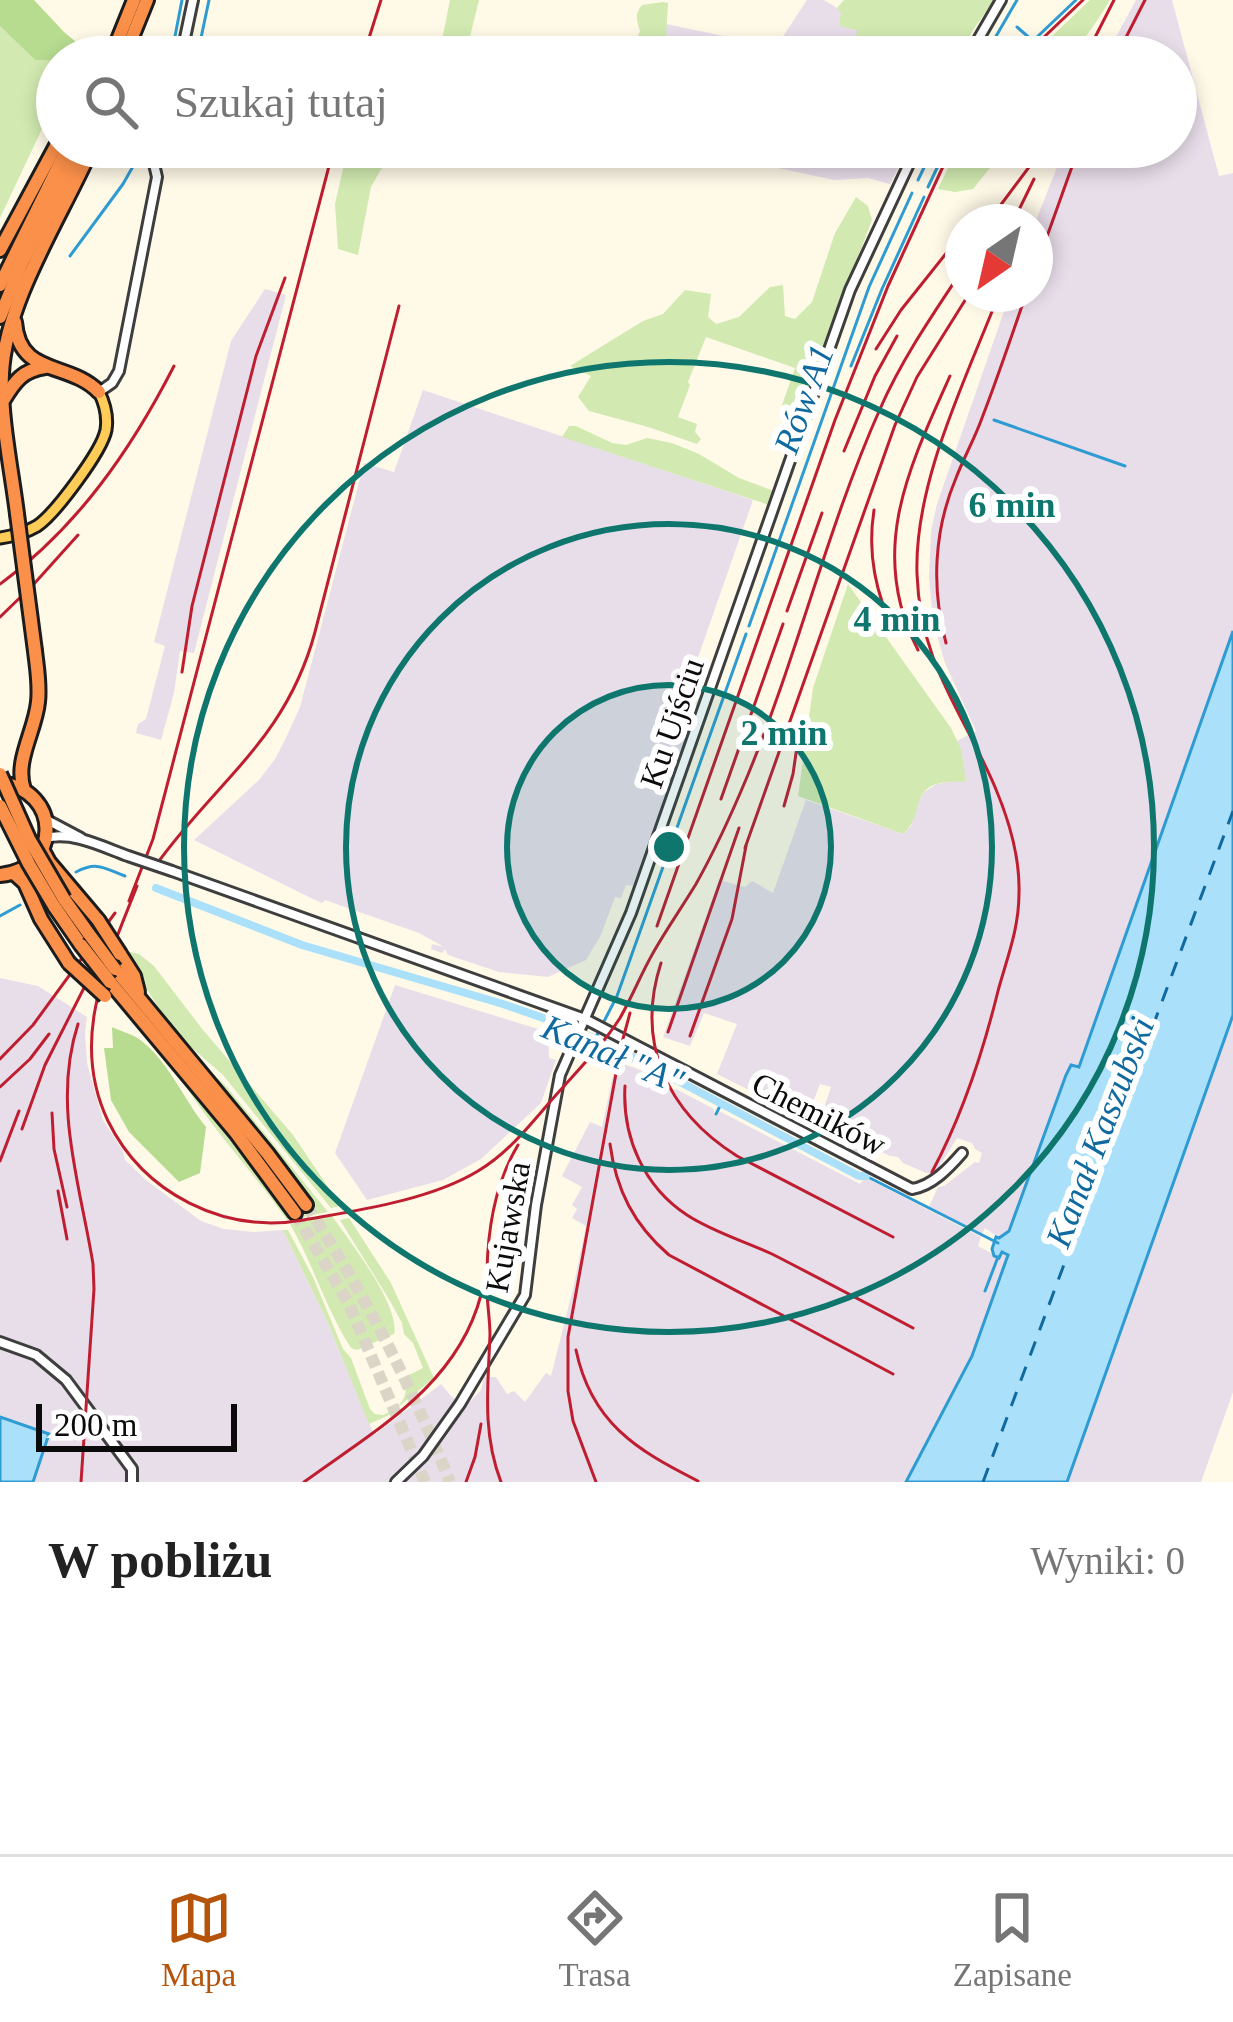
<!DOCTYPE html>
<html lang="pl">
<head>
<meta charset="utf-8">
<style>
  :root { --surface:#fff; --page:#f2f2f2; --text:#222; --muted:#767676; --line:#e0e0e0; --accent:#b45309 }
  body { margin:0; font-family:Georgia,serif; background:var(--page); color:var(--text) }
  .compass { position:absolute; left:945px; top:204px; width:108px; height:108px; border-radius:50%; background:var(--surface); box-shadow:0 6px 18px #0003; rotate:214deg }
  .scale { position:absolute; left:36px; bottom:30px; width:201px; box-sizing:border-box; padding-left:12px; border:6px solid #0b0b0b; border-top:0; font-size:33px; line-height:42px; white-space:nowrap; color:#0b0b0b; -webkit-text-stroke:9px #fff; paint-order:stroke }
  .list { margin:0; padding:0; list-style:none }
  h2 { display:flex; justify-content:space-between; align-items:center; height:156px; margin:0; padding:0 48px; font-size:51px }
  h2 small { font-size:39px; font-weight:400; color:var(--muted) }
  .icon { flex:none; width:66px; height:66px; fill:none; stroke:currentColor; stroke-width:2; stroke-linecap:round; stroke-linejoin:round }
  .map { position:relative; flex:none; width:1233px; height:1482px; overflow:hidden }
  .search { position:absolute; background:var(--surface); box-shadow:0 6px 18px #0003; left:36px; right:36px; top:36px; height:132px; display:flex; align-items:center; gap:30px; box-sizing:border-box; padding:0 42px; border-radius:66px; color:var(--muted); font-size:45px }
  .sheet { height:372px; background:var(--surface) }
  nav { display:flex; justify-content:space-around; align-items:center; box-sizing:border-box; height:168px; border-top:3px solid var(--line); background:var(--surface); font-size:33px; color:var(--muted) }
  nav a { display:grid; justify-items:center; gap:6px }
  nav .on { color:var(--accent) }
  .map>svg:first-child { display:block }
</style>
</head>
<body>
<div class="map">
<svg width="1233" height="1482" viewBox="0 0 1233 1482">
  <rect width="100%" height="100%" fill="#fff9e8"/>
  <g fill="#e8deea">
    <polygon points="807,0 824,0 837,8 858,30 855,49 900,57 665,57 666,24 776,47"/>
    <polygon points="1136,0 1172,0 1219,176 1233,173 1233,631 1079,1068 1066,1075 1008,1232 999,1238 985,1228 982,1234 929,1207 938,1187 944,1186 975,1162 979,1163 982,1153 975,1149 972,1143 957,1138 935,1173 929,1174 903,1163 898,1157 890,1156 874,1148 861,1156 823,1137 817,1128 831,1087 820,1084 810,1110 799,1115 717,1074 737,1024 704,1013 690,1046 663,1037 719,880 745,887 752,881 773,893 806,800 903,834 911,826 914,810 924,792 937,784 954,781 961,750 957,741 976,731 945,663 933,621 929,578 931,531 937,504 1010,294 1035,294 1035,223 1065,147 1176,147 1176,57 1105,57"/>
    <polygon points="715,147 898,147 898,168 890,184 868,178 834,180 728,157 726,150"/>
    <polygon points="265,289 286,295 194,653 180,651 174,693 161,740 136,733 138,724 146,719 165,646 154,642 231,341"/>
    <polygon points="423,390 753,500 673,729 688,734 635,886 626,885 621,898 615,897 601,935 586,960 548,977 499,972 448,955 445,949 442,953 431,949 432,944 444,947 419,933 325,900 322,903 313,899 194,840 259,780 275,759 286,738 300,707 364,463 394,472"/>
    <polygon points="0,978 38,986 87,1017 85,1033 87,1063 103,1120 123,1151 125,1160 146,1180 201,1221 224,1229 253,1232 283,1230 328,1323 374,1435 441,1384 451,1396 466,1406 481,1390 484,1377 496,1377 507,1394 514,1391 525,1402 546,1373 551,1376 573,1289 586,1226 572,1218 577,1209 572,1205 582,1187 562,1176 590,1122 602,1127 616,1061 640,1070 658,1079 668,1090 676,1089 714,1109 714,1113 721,1112 860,1184 863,1180 868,1179 981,1237 978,1246 995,1255 1001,1251 1009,1254 972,1356 906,1482 33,1482 48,1434 0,1417"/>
    <polygon points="395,985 548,1032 549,1058 556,1060 541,1103 481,1159 443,1180 367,1200 335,1153"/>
    <polygon points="1233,1015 1233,1392 1201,1482 1067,1482"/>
  </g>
  <g fill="#d2eab1">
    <polygon points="450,0 479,0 465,57 439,55"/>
    <polygon points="844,0 994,0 973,30 960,57 900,57 854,49 857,30 839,26 841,13 837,8"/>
    <path d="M1090,0H1110C1098,21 1085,36 1073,57H1030Z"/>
    <path d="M663,2L668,3L665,57H588L634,46L640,31C637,20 634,15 642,5Z"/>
    <polygon points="0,26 35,60 57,61 57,97 0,218"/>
    <polygon points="348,147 401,147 380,171 371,187 358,255 338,249 335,204"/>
    <polygon points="958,147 1007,147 973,189 955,192 938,189"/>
    <polygon points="856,197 868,206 872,220 800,411 781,408 795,368 706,337 688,382 690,385 678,417 697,424 695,432 701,439 697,444 648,427 589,411 578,397 591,376 570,366 643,321 663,314 685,290 711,294 708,317 716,324 739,317 770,287 783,285 785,316 795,319 812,302 835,233"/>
    <polygon points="569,426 576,426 612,443 626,445 647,438 672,443 699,454 739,478 774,491 769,505 562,437"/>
    <path d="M848,584L951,728L961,749L966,782C903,778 929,811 903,834L798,796L813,688Z"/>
    <polygon points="122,950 139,954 154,966 203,1030 293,1135 341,1206 331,1208 223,1075 184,1041 160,1010"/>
    <path d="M206,1067L226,1086L328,1212L287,1220C255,1174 215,1133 185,1085L291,1215L311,1201L243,1110Z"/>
    <path d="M332,1216C349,1240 401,1307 394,1334L357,1350L351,1348C326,1309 313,1264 290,1224Z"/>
    <path d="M349,1218L391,1283L434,1378L387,1416L369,1424L328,1323L283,1230H288L313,1277L343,1349L351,1358L370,1409L375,1414L383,1415C400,1407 411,1397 403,1378L423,1368L413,1343L404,1334L402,1323L390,1301L340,1220Z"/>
  </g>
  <g fill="#b7dc90">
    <polygon points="0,0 34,0 64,32 82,47 77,57 57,57 57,61 35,60 0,26"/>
    <path d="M112,1027C120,1031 132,1034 139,1039C168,1060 184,1100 206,1127L200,1173L179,1182L129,1132L111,1100L104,1048H113Z"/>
  </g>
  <g fill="#aae0f9" stroke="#2e9cd3" stroke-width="3">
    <polygon points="1233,631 1233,1015 1067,1482 906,1482 972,1356 1008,1255 1002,1252 999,1258 994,1256 992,1249 996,1237 999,1238 1009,1231 1066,1075 1071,1065 1079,1067"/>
    <polygon points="0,1417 49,1434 33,1482 0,1482"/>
  </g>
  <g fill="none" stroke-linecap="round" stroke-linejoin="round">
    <g stroke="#2e9cd3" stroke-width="3">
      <polyline points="1017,27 1033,41"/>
      <polyline points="1040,47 1045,51"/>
      <polyline points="171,57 182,0"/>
      <polyline points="197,57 209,0"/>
      <polyline points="984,57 1017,0"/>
      <polyline points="1016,57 1076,0"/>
      <polyline points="918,180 934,147"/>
      <polyline points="928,187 947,147"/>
      <polyline points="70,256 123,184 144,147"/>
      <polyline points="851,366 882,289 924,197"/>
      <polyline points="994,420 1125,466"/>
      <polyline points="749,626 869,287 912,193"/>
      <path d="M76,872C97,861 104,868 125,876"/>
      <polyline points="0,916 20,905"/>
      <polyline points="595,1039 617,996 746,634"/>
      <polyline points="716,1114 721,1104"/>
      <polyline points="866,1176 998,1243"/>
      <polyline points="985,1291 998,1257"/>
    </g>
    <polyline stroke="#aae0f9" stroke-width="8" points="156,888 302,945 503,1004 569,1027 623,1052 859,1176 866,1176"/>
    <polyline stroke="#106aa0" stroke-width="3" stroke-dasharray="15 12" stroke-linecap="butt" points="983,1482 1233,811"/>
    <g stroke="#dad5c7" stroke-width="12" stroke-dasharray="12 6" stroke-linecap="butt">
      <path d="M306,1205C364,1292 411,1385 450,1482"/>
      <polyline points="295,1213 348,1302 425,1482"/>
    </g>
    <defs>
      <g id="minor">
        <polyline points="181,57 193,0"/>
        <polyline points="968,57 1001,0"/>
        <polyline points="99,392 112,383 119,371 157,177 154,164 154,147"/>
        <polyline points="47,820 81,838"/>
        <path d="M46,838C73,831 103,847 128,856"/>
        <path d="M172,871L585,1019L912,1189C932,1186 949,1168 962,1153"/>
        <polyline points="0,1342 36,1355 66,1380 132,1469 132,1482"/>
        <polyline points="396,1482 423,1456 460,1404 525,1295 536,1205 560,1075 631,913 850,290 917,147"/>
      </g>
      <path id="major" d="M0,538C14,536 25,533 37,526C55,514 102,451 106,430C108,417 105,404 99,392"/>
      <g id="highway">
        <polyline points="111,57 134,0"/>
        <polyline points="124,57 147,0"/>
        <polyline points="0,250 57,144"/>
        <polyline points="0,285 68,147"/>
        <polyline points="0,317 22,263 81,147"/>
        <path d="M15,322C19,377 69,361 99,392"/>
        <path d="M4,399C15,381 23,370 45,367"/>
        <path d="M17,514C12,473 0,415 2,374C5,301 63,214 92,147"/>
        <path d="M0,783C62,790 62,869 0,875"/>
        <path d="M24,790C14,761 35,732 38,702C40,685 37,668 35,651"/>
        <polyline points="43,851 49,862 98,920"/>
        <polyline points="14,873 25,883 41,919 69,963"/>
        <polyline points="64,899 89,934"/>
        <polyline points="54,906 81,945"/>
        <polyline points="120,954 134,976 138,992"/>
        <polyline points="115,969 267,1153 306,1205"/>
        <polyline points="110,982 236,1133 295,1213"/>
      </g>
    </defs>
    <use href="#minor" stroke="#3e3e3e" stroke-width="14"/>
    <use href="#major" stroke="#1c1c1c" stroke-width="15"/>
    <use href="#highway" stroke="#1c1c1c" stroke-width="18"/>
    <use href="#minor" stroke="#fff" stroke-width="8"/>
    <use href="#major" stroke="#ffcc58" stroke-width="9"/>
    <use href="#highway" stroke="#fb904a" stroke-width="12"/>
    <g stroke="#bf1e30" stroke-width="3">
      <polyline points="363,57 381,0"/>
      <polyline points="1023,57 1083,0"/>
      <polyline points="1085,57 1114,0"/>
      <polyline points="1116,57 1145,0"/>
      <polyline points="988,222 1044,147"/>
      <polyline points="1013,222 1034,179"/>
      <polyline points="1035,270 1079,147"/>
      <polyline points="876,349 901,310 948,251"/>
      <polyline points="844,451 875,376 897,336"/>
      <path d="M874,510C867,554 876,593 894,632"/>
      <path d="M0,584C77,528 131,450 174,366"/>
      <polyline points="787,611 822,513"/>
      <polyline points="0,617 33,585 78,535"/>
      <path d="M946,643C931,588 934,530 956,478C964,457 975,438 982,418C998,377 1012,335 1026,294"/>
      <path d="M918,650C867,552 909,467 950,376"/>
      <polyline points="182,672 192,606 256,356 285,278"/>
      <polyline points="721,799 783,624"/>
      <polyline points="784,806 793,774 800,726"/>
      <polyline points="745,848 895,425 917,377 969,294"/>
      <path d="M156,865C217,780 286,740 315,632L399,306"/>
      <path d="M137,886C107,963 69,1039 108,1121C144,1194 224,1234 304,1220C360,1210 430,1200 478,1171C510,1152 532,1122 556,1095C578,1070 602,1046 620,1018C632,997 641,974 653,953C666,930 682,907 696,884C715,850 732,813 747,777C797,657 827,528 880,409C902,359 933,314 963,269"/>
      <polyline points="129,901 153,839 334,147"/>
      <polyline points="657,926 835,420 888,286 952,147"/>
      <path d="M661,963C635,1043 667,1112 737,1156L893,1237"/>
      <path d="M78,1024C52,1104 80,1184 93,1264L94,1289L81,1482"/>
      <polyline points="668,1032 739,828"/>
      <polyline points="690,1036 732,919 746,846"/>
      <polyline points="0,1059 33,1025 115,913"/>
      <path d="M625,1086C622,1137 644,1187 687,1215C713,1232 744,1241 772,1254C819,1278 866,1303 913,1328"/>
      <polyline points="0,1087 30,1059 49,1034"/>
      <polyline points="52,1113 54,1149 67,1207"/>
      <polyline points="22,1129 45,1065 90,976"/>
      <path d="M610,1144C616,1190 634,1225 669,1255L893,1374"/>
      <polyline points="0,1161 19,1111"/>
      <path d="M932,1172C962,1116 983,1052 998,991C1007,958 1019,929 1019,893C1020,857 1009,820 995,787C962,710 920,664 917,574C914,482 966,379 999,294"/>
      <polyline points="58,1191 67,1239"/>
      <path d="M576,1350C591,1422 636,1450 698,1481"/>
      <path d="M304,1482C375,1430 457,1386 481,1295"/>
      <polyline points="466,1482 475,1457 481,1424"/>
      <path d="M501,1482C482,1433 488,1386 490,1335C490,1319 487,1304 487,1289C486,1239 492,1188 518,1145"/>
      <polyline points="596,1482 573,1421 568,1391 568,1337 621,1046 630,1013"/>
    </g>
    <defs>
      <polyline id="minor-bridge" points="128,856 172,871"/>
      <g id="highway-bridge">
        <polyline points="17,514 35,651"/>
        <polyline points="0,774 29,839 64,899"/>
        <polyline points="0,806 29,864 54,906"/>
        <polyline points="98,920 120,954"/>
        <polyline points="89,934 115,969"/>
        <polyline points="81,945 110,982"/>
        <polyline points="69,963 105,996"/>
      </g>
    </defs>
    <use href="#minor-bridge" stroke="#3e3e3e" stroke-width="14" stroke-linecap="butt"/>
    <use href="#highway-bridge" stroke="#1c1c1c" stroke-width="18" stroke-linecap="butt"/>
    <use href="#minor-bridge" stroke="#fff" stroke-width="8"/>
    <use href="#highway-bridge" stroke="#fb904a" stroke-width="12"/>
  </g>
  <circle cx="669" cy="847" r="162" fill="#0f766e" fill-opacity=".12"/>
  <g fill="none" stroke="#0f766e" stroke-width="6">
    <circle cx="669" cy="847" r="162"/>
    <circle cx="669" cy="847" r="323"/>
    <circle cx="669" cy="847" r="485"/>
  </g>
  <g text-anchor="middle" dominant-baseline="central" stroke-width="12" stroke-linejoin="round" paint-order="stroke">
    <g font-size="33" fill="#0b0b0b" stroke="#fff">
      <text transform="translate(672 723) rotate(-71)">Ku Ujściu</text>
      <text transform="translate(819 1114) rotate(27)">Chemików</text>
      <text transform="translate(508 1227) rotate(-80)">Kujawska</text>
    </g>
    <g font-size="36" font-style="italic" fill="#106aa0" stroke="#fff">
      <text transform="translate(804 399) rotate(-70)">Rów A1</text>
      <text transform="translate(613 1054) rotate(23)">Kanał "A"</text>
      <text transform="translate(1100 1132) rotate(-69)">Kanał Kaszubski</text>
    </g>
  </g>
  <circle cx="669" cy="847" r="18" fill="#0f766e" stroke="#fff" stroke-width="6"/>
  <g font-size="36" text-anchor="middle" font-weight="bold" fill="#0f766e" stroke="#fff" stroke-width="12" stroke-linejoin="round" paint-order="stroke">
    <text x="1012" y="517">6 min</text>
    <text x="897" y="631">4 min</text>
    <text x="784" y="745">2 min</text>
  </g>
</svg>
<svg class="compass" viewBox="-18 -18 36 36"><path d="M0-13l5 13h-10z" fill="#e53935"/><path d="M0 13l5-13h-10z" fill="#767676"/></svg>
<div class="scale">200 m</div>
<div class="search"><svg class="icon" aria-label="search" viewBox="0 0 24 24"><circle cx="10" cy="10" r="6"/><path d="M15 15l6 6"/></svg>Szukaj tutaj</div>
</div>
<section class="sheet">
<h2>W pobliżu<small>Wyniki: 0</small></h2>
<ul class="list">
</ul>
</section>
<nav>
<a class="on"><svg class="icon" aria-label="map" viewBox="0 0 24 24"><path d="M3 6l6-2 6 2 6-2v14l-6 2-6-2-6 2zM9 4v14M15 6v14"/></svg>Mapa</a>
<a><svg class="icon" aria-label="directions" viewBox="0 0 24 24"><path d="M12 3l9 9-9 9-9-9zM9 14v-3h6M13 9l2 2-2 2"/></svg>Trasa</a>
<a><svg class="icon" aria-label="saved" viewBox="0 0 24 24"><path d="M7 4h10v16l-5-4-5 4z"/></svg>Zapisane</a>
</nav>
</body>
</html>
